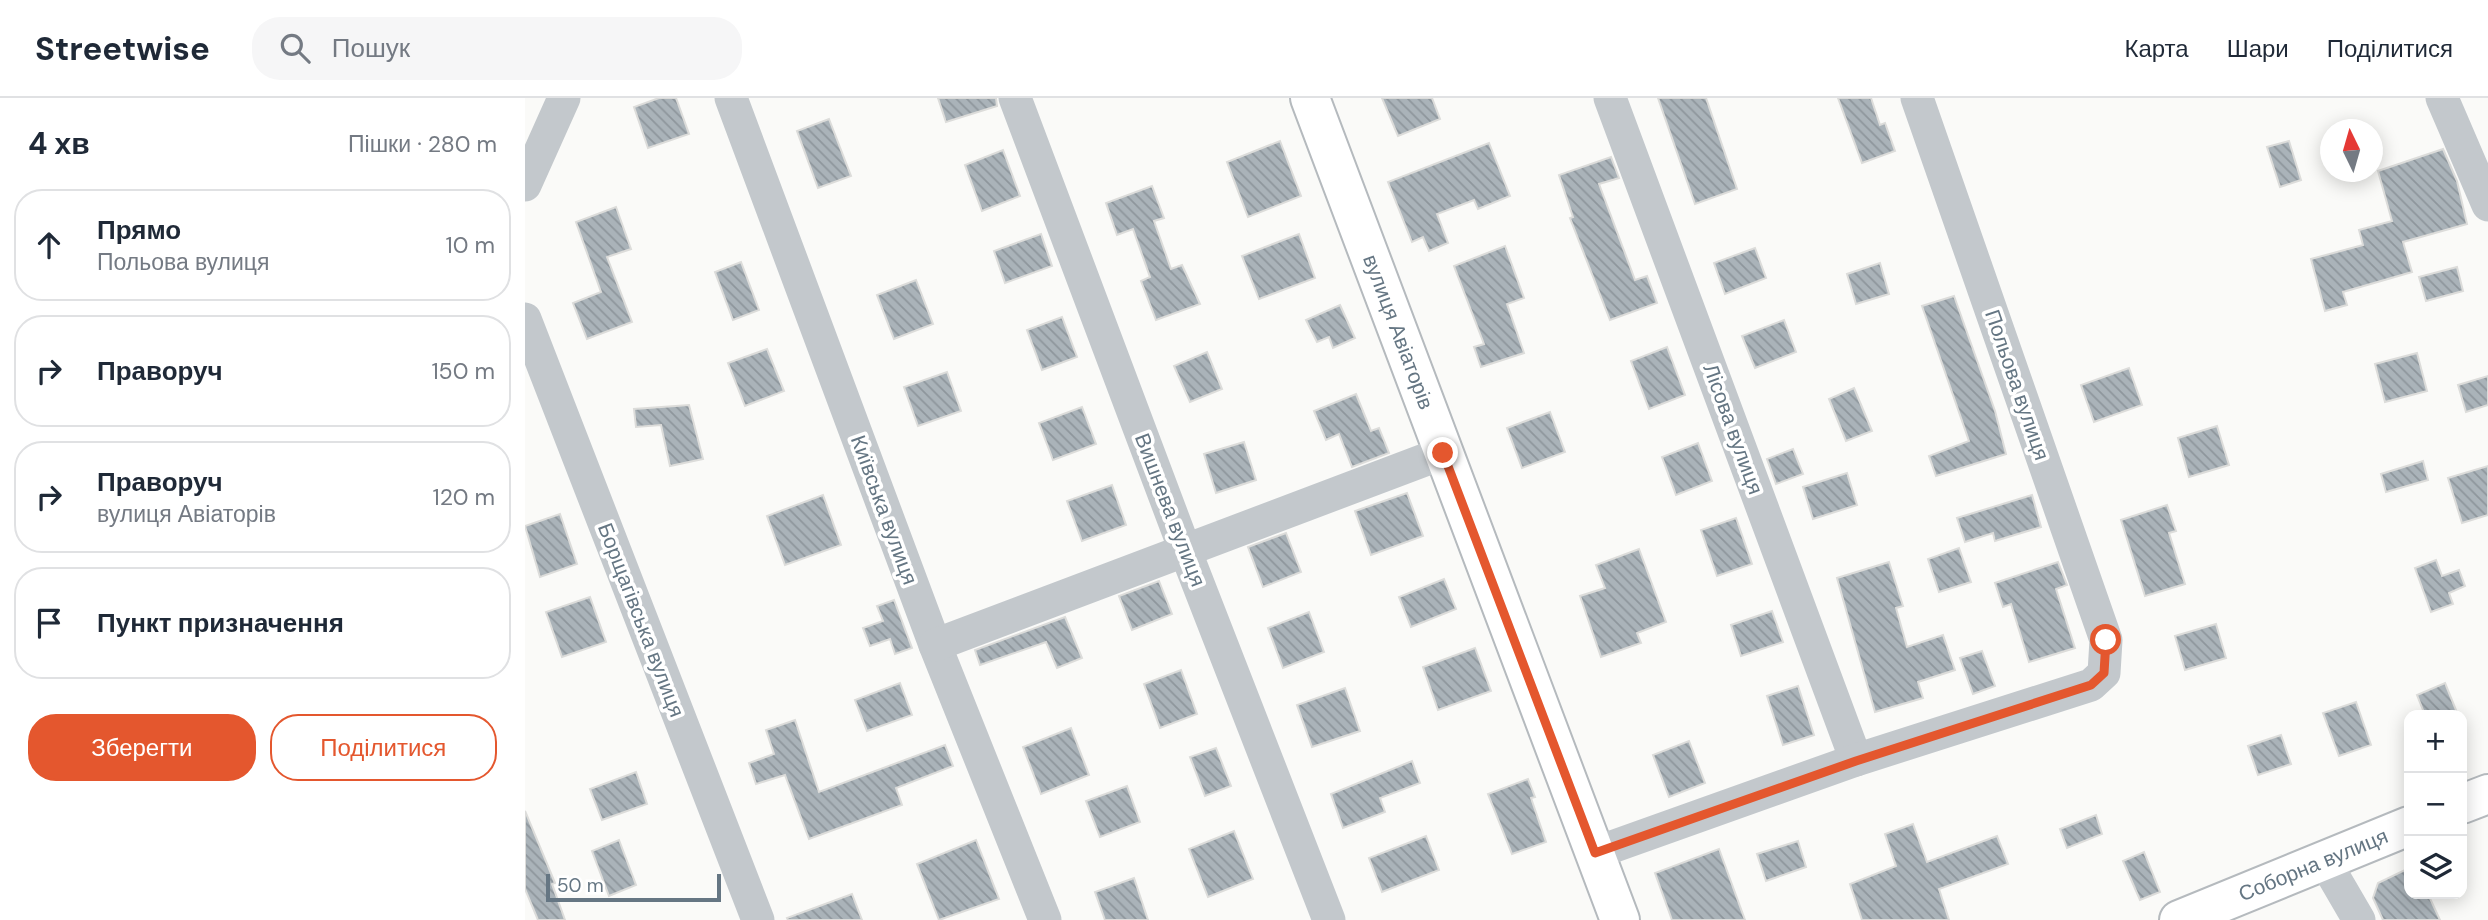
<!DOCTYPE html>
<html lang="uk">
<head>
<meta charset="utf-8">
<style>
  :root { --surface:#fff; --page:#f6f6f7; --text:#1f2937; --muted:#747a83; --line:#e0e1e3; --accent:#e4572e }
  body { margin:0; font-family:"DM Sans",sans-serif; background:var(--page); color:var(--text) }
  .controls { position:absolute; right:21px; bottom:21px; display:grid; overflow:hidden; border-radius:14px; box-shadow:0 4px 18px #0003 }
  .controls button { width:63px; height:63px; display:grid; place-items:center; padding:0; border:0; border-bottom:2px solid var(--line); background:var(--surface); color:var(--text); font:35px sans-serif }
  .compass { position:absolute; left:1795px; top:21px; width:63px; height:63px; border-radius:50%; background:var(--surface); box-shadow:0 4px 18px #0003; rotate:355deg }
  .scale { position:absolute; left:21px; bottom:18px; width:175px; box-sizing:border-box; padding-left:7px; border:4px solid #657683; border-top:0; font-size:19px; line-height:24px; white-space:nowrap; color:#657683; -webkit-text-stroke:5px #fff; paint-order:stroke }
  .stop { position:absolute; width:21px; height:21px; margin:-16px; border:5px solid #e4572e; border-radius:50%; background:#fff }
  .stop.end { background:#e4572e; border-color:#fff; box-shadow:0 2px 7px #0008 }
  .list { margin:0; padding:0; list-style:none }
  h2 { display:flex; justify-content:space-between; align-items:center; height:91px; margin:0; padding:0 28px; font-size:30px }
  h2 small { font-size:23px; font-weight:400; color:var(--muted) }
  .list li { display:grid; grid-template-columns:46px 1fr auto; gap:21px; align-items:center; box-sizing:border-box; height:112px; margin:0 14px 14px; padding:0 14px; border:2px solid var(--line); border-radius:28px }
  .list b { display:block; font-size:26px; white-space:nowrap }
  .list p { margin:0; font-size:23px; white-space:nowrap; color:var(--muted) }
  .list em { font-size:23px; font-style:normal; color:var(--muted) }
  .actions { display:flex; gap:14px; padding:21px 28px }
  .actions a { flex:1; padding:16px 0; border:2px solid var(--accent); border-radius:28px; text-align:center; font-size:24px; color:var(--accent) }
  .actions .main { background:var(--accent); color:#fff }
  .icon { flex:none; width:38px; height:38px; fill:none; stroke:currentColor; stroke-width:2; stroke-linecap:round; stroke-linejoin:round }
  .map { position:relative; flex:none; width:1963px; height:822px; overflow:hidden }
  header { display:flex; align-items:center; gap:42px; box-sizing:border-box; height:98px; padding:0 35px; background:var(--surface); border-bottom:2px solid var(--line) }
  header strong { font-size:33px }
  nav { display:flex; gap:38px; margin-inline-start:auto; font-size:24px }
  .search { width:490px; height:63px; background:var(--page); display:flex; align-items:center; gap:18px; box-sizing:border-box; padding:0 24px; border-radius:28px; color:var(--muted); font-size:26px }
  main { display:flex }
  aside { flex:1; background:var(--surface) }
  .map>svg:first-child { display:block }
</style>
</head>
<body>
<header>
<strong>Streetwise</strong>
<div class="search"><svg class="icon" aria-label="search" viewBox="0 0 24 24"><circle cx="10" cy="10" r="6"/><path d="M15 15l6 6"/></svg>Пошук</div>
<nav><a>Карта</a><a>Шари</a><a>Поділитися</a></nav>
</header>
<main>
<aside>
<h2>4 хв<small>Пішки · 280 m</small></h2>
<ul class="list">
<li><svg class="icon" aria-label="ahead" viewBox="0 0 24 24"><path d="M12 20V5M6 11l6-6 6 6"/></svg><div><b>Прямо</b><p>Польова вулиця</p></div><em>10 m</em></li>
<li><svg class="icon" aria-label="right" viewBox="0 0 24 24"><path d="M7 20v-9h11M14 6l5 5-5 5"/></svg><div><b>Праворуч</b></div><em>150 m</em></li>
<li><svg class="icon" aria-label="right" viewBox="0 0 24 24"><path d="M7 20v-9h11M14 6l5 5-5 5"/></svg><div><b>Праворуч</b><p>вулиця Авіаторів</p></div><em>120 m</em></li>
<li><svg class="icon" aria-label="arrive" viewBox="0 0 24 24"><path d="M6 21V4h12l-3 4 3 4H6"/></svg><div><b>Пункт призначення</b></div></li>
</ul>
<div class="actions"><a class="main">Зберегти</a><a>Поділитися</a></div>
</aside>
<div class="map">
<svg width="1963" height="822" viewBox="0 0 1963 822">
  <defs>
    <pattern id="building-back-hatch" width="6" height="6" patternUnits="userSpaceOnUse" patternTransform="scale(1.75)"><rect width="6" height="6" fill="#aab3b9"/><path d="M-1 5l2 2M0 0l6 6M5-1l2 2" fill="none" stroke="#8e969c"/></pattern>
  </defs>
  <rect width="100%" height="100%" fill="#fafaf8"/>
  <g fill="url(#building-back-hatch)" stroke="#dcdcda" stroke-width="2">
    <polygon points="134,0 151,0 164,36 123,50 109,9"/>
    <polygon points="413,0 471,0 472,8 421,24"/>
    <polygon points="857,0 907,0 915,21 873,38"/>
    <polygon points="1133,0 1181,0 1212,91 1170,106"/>
    <polygon points="1313,0 1346,0 1355,27 1360,25 1370,53 1337,65"/>
    <polygon points="304,21 326,78 293,90 272,33"/>
    <polygon points="755,43 776,98 723,119 702,64"/>
    <polygon points="1764,43 1776,82 1755,89 1742,49"/>
    <polygon points="964,45 985,98 953,111 949,102 912,116 923,145 904,153 898,139 887,144 863,84"/>
    <polygon points="1918,51 1932,83 1942,126 1878,144 1887,174 1818,194 1822,207 1800,213 1786,161 1838,147 1834,132 1867,123 1853,73"/>
    <polygon points="478,52 495,98 457,113 440,67"/>
    <polygon points="1086,59 1094,80 1074,86 1110,182 1122,178 1132,205 1085,222 1045,120 1048,119 1034,77"/>
    <polygon points="627,88 639,120 629,123 646,171 657,167 675,206 631,222 616,183 625,179 608,131 592,137 581,105"/>
    <polygon points="91,109 106,151 82,159 107,224 62,241 48,205 76,194 51,124"/>
    <polygon points="516,136 527,168 480,185 469,153"/>
    <polygon points="774,136 790,180 734,201 717,158"/>
    <polygon points="980,148 999,200 982,206 999,255 956,269 949,249 959,246 929,168"/>
    <polygon points="1230,150 1241,180 1200,196 1189,165"/>
    <polygon points="216,164 234,212 208,222 190,174"/>
    <polygon points="1355,165 1364,196 1331,206 1322,176"/>
    <polygon points="1932,169 1938,193 1901,203 1894,179"/>
    <polygon points="391,182 408,226 369,241 352,197"/>
    <polygon points="1429,198 1470,313 1481,356 1411,378 1404,358 1444,343 1397,208"/>
    <polygon points="815,207 830,240 808,250 804,239 792,244 781,222"/>
    <polygon points="537,219 552,259 517,272 502,232"/>
    <polygon points="1259,222 1271,254 1230,270 1217,238"/>
    <polygon points="1142,249 1160,297 1124,311 1106,263"/>
    <polygon points="242,251 259,293 220,308 203,265"/>
    <polygon points="682,254 697,291 665,304 649,268"/>
    <polygon points="1892,255 1902,293 1860,304 1850,266"/>
    <polygon points="1604,270 1617,307 1569,324 1556,287"/>
    <polygon points="422,274 436,313 393,328 379,289"/>
    <polygon points="1963,278 1963,307 1941,314 1933,287"/>
    <polygon points="1329,290 1347,333 1321,343 1304,301"/>
    <polygon points="831,296 846,333 854,330 864,355 827,369 814,336 801,342 789,313"/>
    <polygon points="164,307 178,361 145,368 136,327 111,329 109,311"/>
    <polygon points="557,309 571,346 528,362 514,325"/>
    <polygon points="1025,314 1040,354 997,370 982,330"/>
    <polygon points="1692,328 1704,367 1664,379 1653,340"/>
    <polygon points="719,344 731,382 691,395 679,356"/>
    <polygon points="1173,345 1187,383 1151,397 1137,359"/>
    <polygon points="1268,351 1278,376 1251,386 1242,361"/>
    <polygon points="1898,363 1903,382 1861,394 1856,376"/>
    <polygon points="1963,368 1963,417 1937,425 1923,380"/>
    <polygon points="1322,375 1332,407 1288,421 1278,389"/>
    <polygon points="587,387 601,427 557,443 542,403"/>
    <polygon points="882,395 898,438 846,457 830,413"/>
    <polygon points="298,397 316,447 260,467 242,418"/>
    <polygon points="1507,397 1516,429 1470,443 1468,435 1440,444 1432,420"/>
    <polygon points="1642,407 1651,433 1644,435 1660,486 1620,498 1596,422"/>
    <polygon points="35,416 52,466 15,479 0,428"/>
    <polygon points="1211,420 1227,466 1192,478 1176,432"/>
    <polygon points="761,435 776,474 738,489 723,449"/>
    <polygon points="1434,450 1446,484 1414,494 1403,461"/>
    <polygon points="1114,451 1141,524 1112,535 1116,545 1076,559 1055,498 1080,490 1071,467"/>
    <polygon points="1911,462 1917,478 1934,472 1940,488 1924,495 1928,506 1906,514 1890,470"/>
    <polygon points="1364,464 1378,508 1371,510 1382,549 1418,537 1430,572 1393,584 1398,600 1350,614 1312,480"/>
    <polygon points="1533,464 1542,487 1531,491 1550,550 1504,564 1486,506 1478,509 1470,485"/>
    <polygon points="919,481 931,511 886,529 874,499"/>
    <polygon points="634,483 647,516 607,532 594,498"/>
    <polygon points="65,499 81,544 37,559 21,514"/>
    <polygon points="369,502 387,550 370,556 365,541 345,548 338,530 358,523 352,508"/>
    <polygon points="1247,513 1258,544 1216,558 1206,527"/>
    <polygon points="784,514 799,554 758,570 743,530"/>
    <polygon points="540,519 557,560 532,570 521,544 455,567 450,552"/>
    <polygon points="1691,526 1701,560 1660,572 1650,538"/>
    <polygon points="950,550 966,593 913,612 898,569"/>
    <polygon points="1457,553 1470,588 1448,596 1435,560"/>
    <polygon points="656,572 672,616 635,630 619,586"/>
    <polygon points="375,585 387,617 342,633 330,602"/>
    <polygon points="1920,585 1933,617 1900,617 1892,597"/>
    <polygon points="1273,588 1289,637 1258,647 1242,598"/>
    <polygon points="820,590 835,633 787,649 772,607"/>
    <polygon points="1831,604 1846,647 1814,658 1798,615"/>
    <polygon points="270,622 294,694 420,647 428,668 371,690 377,707 284,741 260,677 231,686 224,665 249,656 241,632"/>
    <polygon points="546,630 564,677 516,696 498,649"/>
    <polygon points="1756,637 1766,666 1733,677 1723,648"/>
    <polygon points="1164,643 1180,685 1144,699 1128,657"/>
    <polygon points="691,650 706,688 680,698 665,659"/>
    <polygon points="887,663 895,685 855,700 860,714 818,730 806,696"/>
    <polygon points="111,674 122,706 77,722 65,691"/>
    <polygon points="1003,681 1010,699 1006,700 1021,744 987,756 963,696"/>
    <polygon points="602,688 615,724 575,739 561,703"/>
    <polygon points="0,713 30,785 27,786 40,822 13,822 0,791"/>
    <polygon points="1571,717 1577,736 1542,750 1535,731"/>
    <polygon points="1388,726 1402,764 1472,738 1483,766 1414,791 1424,822 1337,822 1325,786 1371,768 1360,736"/>
    <polygon points="709,733 728,781 683,799 664,751"/>
    <polygon points="901,738 914,772 857,794 844,760"/>
    <polygon points="94,742 111,787 84,798 67,753"/>
    <polygon points="451,742 474,801 414,822 392,766"/>
    <polygon points="1273,743 1281,769 1241,783 1232,756"/>
    <polygon points="1194,751 1220,822 1147,822 1130,775"/>
    <polygon points="1619,754 1635,794 1615,802 1598,763"/>
    <polygon points="1884,770 1884,796 1903,796 1915,822 1858,822 1848,800 1853,785"/>
    <polygon points="609,780 623,822 580,822 570,794"/>
    <polygon points="327,796 337,822 263,822 262,820"/>
  </g>
  <g fill="none" stroke-linecap="round" stroke-linejoin="round">
    <defs>
      <g id="major">
        <path id="s1" d="M785,0L1095,822"/>
        <polyline points="1937,706 1963,696"/>
        <path id="s2" d="M1654,822L1884,728"/>
      </g>
    </defs>
    <use href="#major" stroke="#b5babe" stroke-width="42"/>
    <g stroke="#c3c8cc" stroke-width="33">
      <polyline points="206,0 410,547 520,822"/>
      <polyline points="490,0 660,452 804,822"/>
      <polyline points="1085,0 1331,662"/>
      <polyline points="1917,0 1963,107"/>
      <polyline points="0,87 39,0"/>
      <polyline points="0,221 233,822"/>
      <polyline points="410,547 918,355"/>
      <polyline points="1070,755 1331,662 1566,587 1579,575 1581,542 1392,0"/>
      <polyline points="1799,762 1834,822"/>
    </g>
    <use href="#major" stroke="#fff" stroke-width="38"/>
  </g>
  <g fill="none" stroke-linecap="round" stroke-linejoin="round">
    <polyline stroke="#e4572e" stroke-width="9" points="918,355 1070,755 1331,663 1566,587 1579,575 1581,542"/>
  </g>
  <g text-anchor="middle" dominant-baseline="central" stroke-width="7" stroke-linejoin="round" paint-order="stroke">
    <g font-size="21" fill="#657683" stroke="#fff">
      <text stroke="none"><textPath href="#s1" startOffset="250">вулиця Авіаторів</textPath></text>
      <text transform="translate(1492 287) rotate(71)">Польова вулиця</text>
      <text transform="translate(1208 331) rotate(70)">Лісова вулиця</text>
      <text transform="translate(359 412) rotate(70)">Київська вулиця</text>
      <text transform="translate(645 412) rotate(69)">Вишнева вулиця</text>
      <text transform="translate(116 522) rotate(69)">Борщагівська вулиця</text>
      <text stroke="none"><textPath href="#s2" startOffset="145">Соборна вулиця</textPath></text>
    </g>
  </g>
</svg>
<div class="controls">
<button>+</button>
<button>−</button>
<button><svg class="icon" aria-label="layers" viewBox="0 0 24 24"><path d="M12 4l9 5-9 5-9-5zM3 14l9 5 9-5"/></svg></button>
</div>
<svg class="compass" viewBox="-18 -18 36 36"><path d="M0-13l5 13h-10z" fill="#e53935"/><path d="M0 13l5-13h-10z" fill="#747a83"/></svg>
<div class="scale">50 m</div>
<div class="stop" style="left:1581px;top:542px"></div>
<div class="stop end" style="left:918px;top:355px"></div>
</div>
</main>
</body>
</html>
